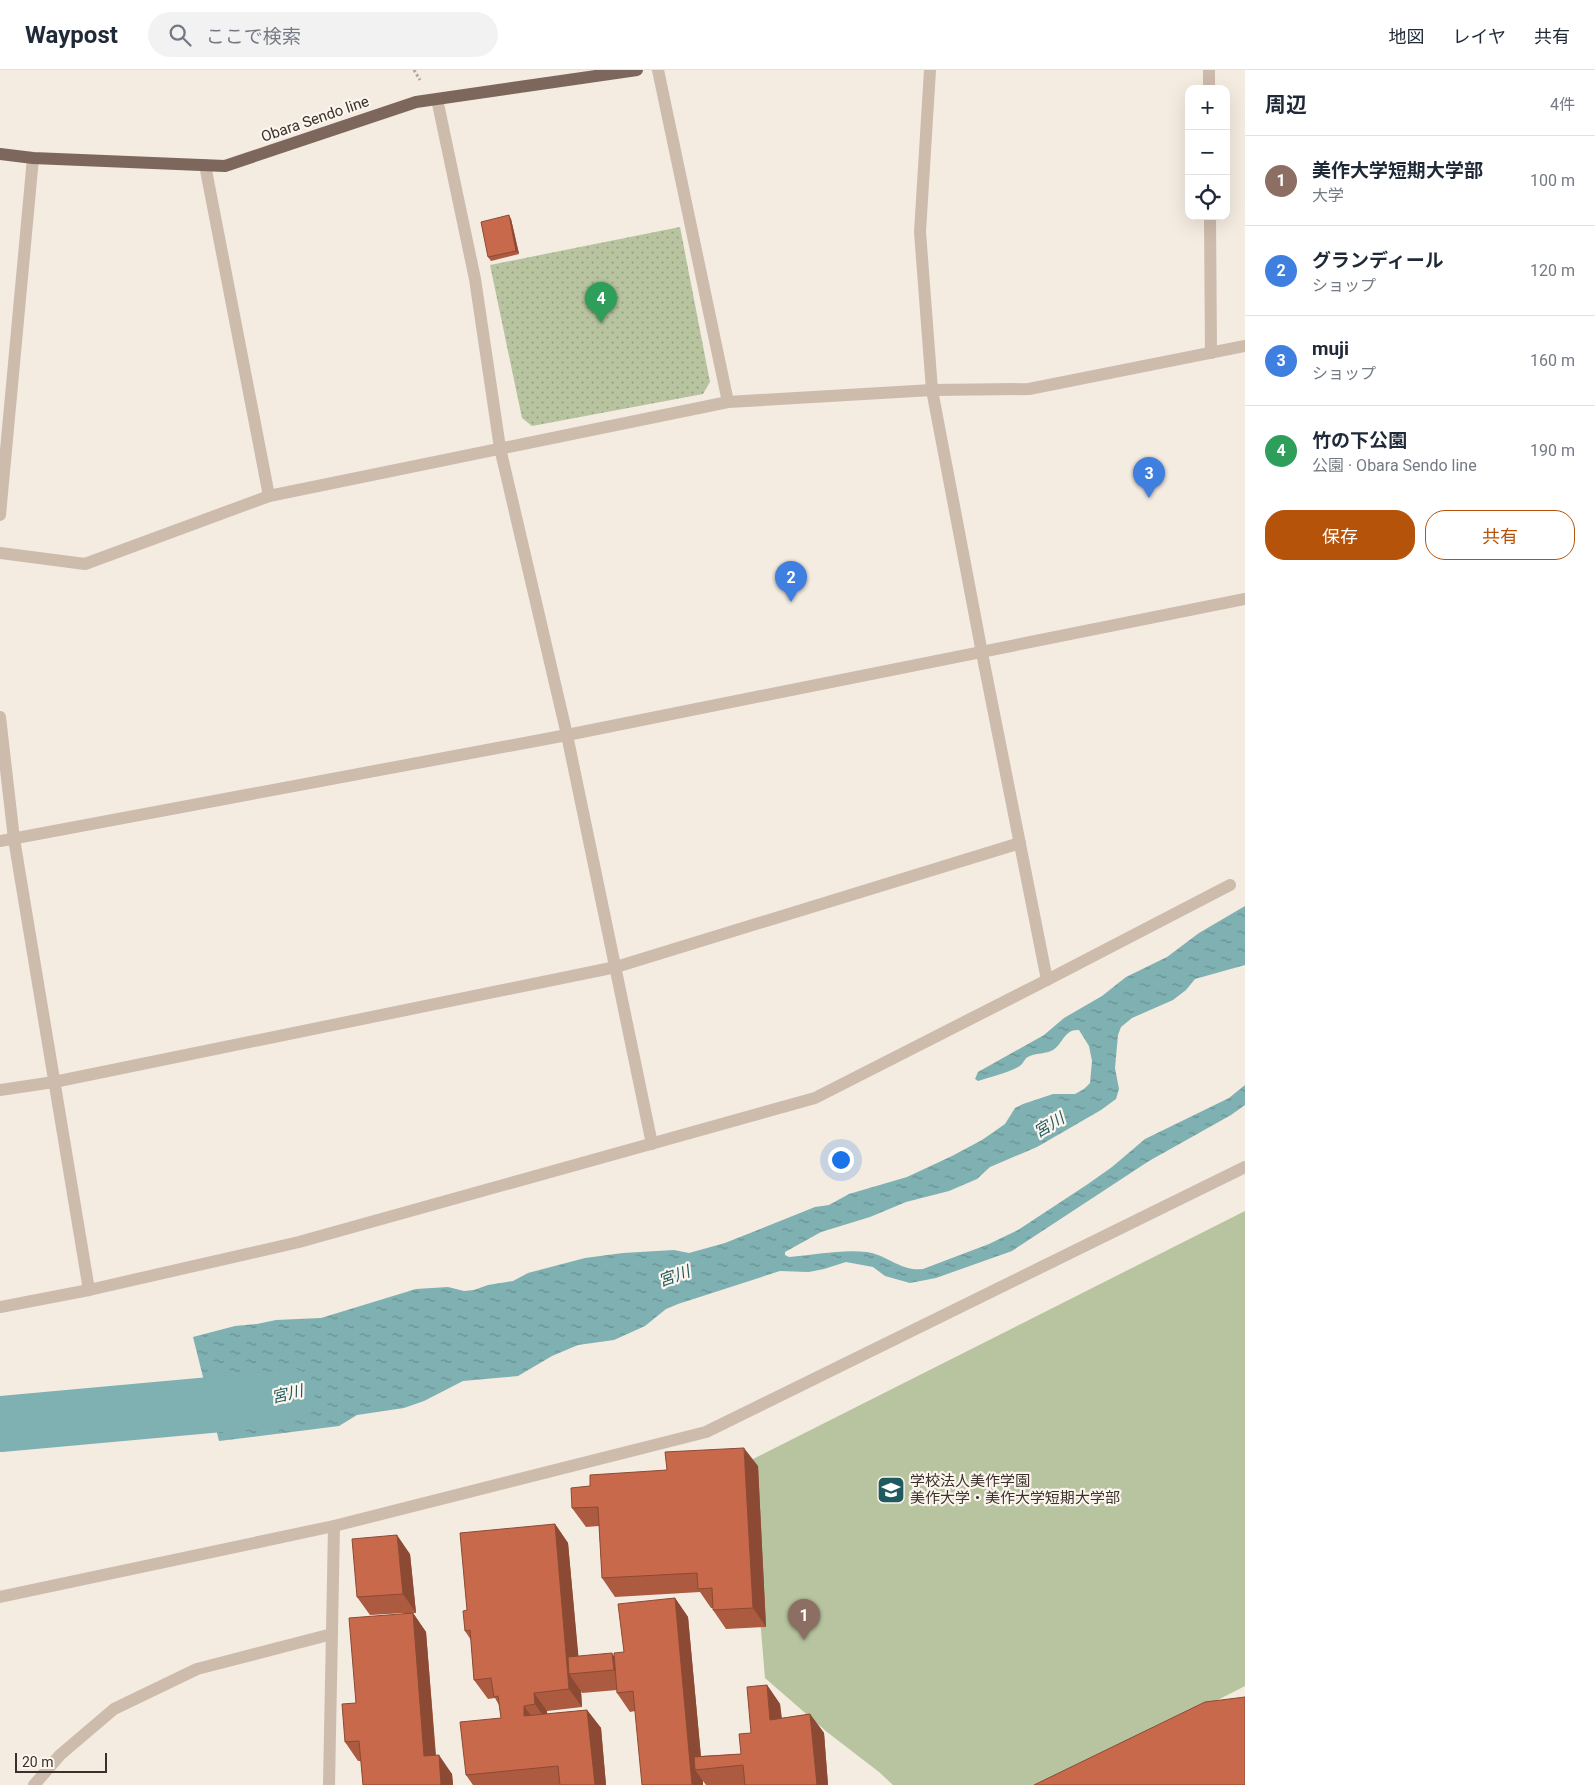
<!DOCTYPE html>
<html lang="ja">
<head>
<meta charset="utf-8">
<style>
  :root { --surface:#fff; --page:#f2f2f3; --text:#1f2937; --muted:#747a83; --line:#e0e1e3; --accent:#b45309 }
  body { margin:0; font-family:Roboto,"Noto Sans JP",sans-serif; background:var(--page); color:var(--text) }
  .controls { position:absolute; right:15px; top:15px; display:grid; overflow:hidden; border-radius:10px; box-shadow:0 5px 20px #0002 }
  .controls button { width:45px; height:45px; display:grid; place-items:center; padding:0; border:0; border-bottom:1px solid var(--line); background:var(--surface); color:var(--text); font:25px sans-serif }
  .scale { position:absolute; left:15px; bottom:12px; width:92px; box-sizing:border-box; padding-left:5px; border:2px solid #3b302b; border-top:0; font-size:14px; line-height:18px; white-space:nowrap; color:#3b302b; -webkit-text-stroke:4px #fbf5ee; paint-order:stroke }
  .you { position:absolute; left:840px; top:1089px; width:18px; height:18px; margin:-12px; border:4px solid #fff; border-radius:50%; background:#1a73e8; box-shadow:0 0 0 8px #1a73e833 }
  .badge { display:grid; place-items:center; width:32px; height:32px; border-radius:50%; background:var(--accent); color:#fff; font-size:16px; font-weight:700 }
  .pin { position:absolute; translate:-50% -41px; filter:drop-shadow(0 1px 2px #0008) }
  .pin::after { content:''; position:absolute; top:26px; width:18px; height:15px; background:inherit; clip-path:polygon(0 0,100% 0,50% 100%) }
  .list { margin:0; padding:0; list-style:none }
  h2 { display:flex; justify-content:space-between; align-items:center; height:65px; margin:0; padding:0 20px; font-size:21px }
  h2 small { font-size:16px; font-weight:400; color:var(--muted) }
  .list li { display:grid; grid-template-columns:32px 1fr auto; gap:15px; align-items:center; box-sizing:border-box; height:90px; padding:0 20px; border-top:1px solid var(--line) }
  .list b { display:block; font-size:19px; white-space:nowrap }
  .list p { margin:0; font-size:16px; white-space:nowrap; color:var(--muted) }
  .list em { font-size:16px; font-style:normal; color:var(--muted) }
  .actions { display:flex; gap:10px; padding:15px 20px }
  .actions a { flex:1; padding:11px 0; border:1px solid var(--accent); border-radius:20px; text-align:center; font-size:18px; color:var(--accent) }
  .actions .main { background:var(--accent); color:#fff }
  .icon { flex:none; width:28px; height:28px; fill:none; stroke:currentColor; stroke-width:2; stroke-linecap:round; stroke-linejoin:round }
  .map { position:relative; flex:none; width:1245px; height:1715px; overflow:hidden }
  header { display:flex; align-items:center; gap:30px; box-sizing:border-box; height:70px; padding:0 25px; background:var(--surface); border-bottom:1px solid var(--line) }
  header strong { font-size:24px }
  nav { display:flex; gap:28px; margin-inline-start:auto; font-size:18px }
  .search { width:350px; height:45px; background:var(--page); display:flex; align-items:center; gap:12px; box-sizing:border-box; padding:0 18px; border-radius:28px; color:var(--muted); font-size:19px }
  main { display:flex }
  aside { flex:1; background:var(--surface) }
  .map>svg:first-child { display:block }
</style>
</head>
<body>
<header>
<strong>Waypost</strong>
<div class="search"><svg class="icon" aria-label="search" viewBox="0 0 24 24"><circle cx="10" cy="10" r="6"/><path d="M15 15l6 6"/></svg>ここで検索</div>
<nav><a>地図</a><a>レイヤ</a><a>共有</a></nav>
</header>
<main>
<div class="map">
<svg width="1245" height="1715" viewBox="0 0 1245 1715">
  <defs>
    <pattern id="park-dots" width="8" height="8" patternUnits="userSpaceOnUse" patternTransform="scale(1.25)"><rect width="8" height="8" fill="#b8c4a0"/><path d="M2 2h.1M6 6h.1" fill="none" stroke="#97a083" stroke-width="1.8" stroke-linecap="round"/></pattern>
    <pattern id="water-ripples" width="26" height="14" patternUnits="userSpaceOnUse" patternTransform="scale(1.25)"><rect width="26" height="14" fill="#7fb0b2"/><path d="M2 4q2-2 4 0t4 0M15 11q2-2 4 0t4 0" fill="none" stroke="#699091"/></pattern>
  </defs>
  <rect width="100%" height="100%" fill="#f4ebe1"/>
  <polygon fill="url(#park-dots)" points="680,157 710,312 703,324 532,356 522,348 490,195"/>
  <polygon fill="#b8c4a0" points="1245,1141 1245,1616 1052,1715 893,1715 879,1702 827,1662 765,1608 747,1392"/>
  <path fill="url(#water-ripples)" d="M1245,836V895L1195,909L1186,920L1173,930L1132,948L1121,957L1118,965L1115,998L1119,1019L1116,1029L1101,1040L1037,1077L990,1097L977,1109L949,1121L906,1132L870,1147L821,1162L785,1182V1185L789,1187C814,1185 842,1179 867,1182C887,1185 902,1202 923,1199L989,1174L1018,1160L1088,1114L1112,1097L1145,1069L1229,1028L1245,1015V1035L1231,1045L1149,1091L1012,1181L936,1208L910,1213L885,1206L873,1197L846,1192L824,1199L809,1202L780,1201L678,1234L666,1239L645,1256L614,1270L578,1275L552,1286L518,1306L463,1311L424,1331L404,1338L357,1345L339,1356L219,1371L193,1267L235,1256L257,1254L276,1250L321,1248L416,1219L448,1217L464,1221L474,1220L488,1215L513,1211L528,1203L585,1188L623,1183L674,1180L689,1183L725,1173L815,1137L829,1135L849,1124L907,1107L952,1086L982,1070L1005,1054L1015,1038L1023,1034L1053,1024H1075L1084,1019L1090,1013L1092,991L1089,976L1079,960C1064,959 1063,974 1053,980C1046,984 1037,983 1030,986C1025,988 1025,990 1022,994C1014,1002 989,1007 978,1011L975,1009L978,1002L1044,965L1064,948L1102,926L1126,907L1167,887L1199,863Z"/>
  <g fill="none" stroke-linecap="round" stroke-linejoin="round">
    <polyline stroke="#7fb0b2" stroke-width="56" points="0,1354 276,1329 287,1325"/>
    <polyline stroke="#b9a596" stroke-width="3" stroke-dasharray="2.5 2.5" stroke-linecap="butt" points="414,0 420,10"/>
    <g stroke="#cdbbac" stroke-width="12">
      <polyline points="658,0 728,332"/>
      <polyline points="930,0 920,162 932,320 982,583 1047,910"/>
      <polyline points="1209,0 1209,19"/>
      <polyline points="437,29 475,209 500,378 567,665 652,1074"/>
      <polyline points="205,95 269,426"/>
      <polyline points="1210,146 1211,283"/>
      <polyline points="0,445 33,88"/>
      <polyline points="0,483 85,494 269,426 728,332 932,320 1029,319 1245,276"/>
      <polyline points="0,647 14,769 89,1220"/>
      <polyline points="0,771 567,665 1245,529"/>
      <polyline points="0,1020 54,1012 616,897 1020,773"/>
      <polyline points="0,1237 89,1220 299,1172 815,1028 1047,910 1230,815"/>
      <polyline points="0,1527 334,1456 706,1362 1245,1097"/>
      <polyline points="34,1715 60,1685 114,1639 197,1599 332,1564"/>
      <polyline points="329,1715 334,1456"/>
    </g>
    <polyline stroke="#7d675c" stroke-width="12" points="0,84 33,88 225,96 416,32 637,0"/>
  </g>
  <g fill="#ac5a40">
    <polygon points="511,149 519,184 491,191 488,187"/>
    <polygon points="758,1396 766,1557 726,1559 713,1540 713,1538 711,1538 700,1522 615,1527 602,1508 599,1456 586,1457 572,1438 590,1416"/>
    <polygon points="555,1454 568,1473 578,1586 614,1586 624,1582 675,1528 688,1547 701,1686 741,1684 751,1663 767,1615 780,1634 782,1648 810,1644 824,1663 828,1715 706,1715 703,1711 703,1715 635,1641 630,1642 617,1623 617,1620 582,1623 581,1621 582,1637 547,1641 547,1644 587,1640 601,1658 606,1715 473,1715 466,1705 501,1648 499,1635 495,1628 488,1629 474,1610 471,1570 465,1561 467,1540"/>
    <polygon points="410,1484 416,1543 413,1543 426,1562 436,1685 452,1704 453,1715 363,1715 361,1691 358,1691 345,1672 356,1633 404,1543 370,1545 357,1527"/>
  </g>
  <g fill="#8c4a34">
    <polygon points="509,145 511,149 519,184 516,181"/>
    <polygon points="744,1378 758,1396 766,1557 753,1538"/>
    <polygon points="555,1454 568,1473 580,1603 569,1604 581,1621 582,1637 569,1619"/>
    <polygon points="397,1465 410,1484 416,1543 403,1524"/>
    <polygon points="675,1528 688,1547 702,1699 695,1700 703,1711 703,1715 692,1715"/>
    <polygon points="413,1543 426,1562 437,1704 424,1686"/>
    <polygon points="612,1583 625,1602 627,1619 614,1600"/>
    <polygon points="767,1615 780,1634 783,1669 770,1650"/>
    <polygon points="534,1623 547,1641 548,1653 535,1634"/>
    <polygon points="524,1636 537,1654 524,1646"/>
    <polygon points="587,1640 601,1658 606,1715 595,1715"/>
    <polygon points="810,1644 824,1663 828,1715 817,1715"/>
    <polygon points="439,1685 452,1704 453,1715 441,1715"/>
  </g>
  <g fill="#c8694b" stroke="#8c4a34">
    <polygon points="509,145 516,181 488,187 481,152"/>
    <polygon points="744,1378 753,1538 713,1540 712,1518 698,1519 697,1503 602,1508 598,1437 572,1438 571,1418 590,1416 590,1405 667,1400 665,1382"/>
    <polygon points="555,1454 569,1619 534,1623 535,1634 524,1636 524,1646 587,1640 595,1715 560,1715 558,1696 466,1705 460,1652 501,1648 498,1626 494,1627 491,1608 474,1610 470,1560 465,1561 463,1541 467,1540 460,1463"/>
    <polygon points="397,1465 403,1524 357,1527 352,1469"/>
    <polygon points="675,1528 692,1715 642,1715 633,1621 617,1623 614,1583 624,1582 618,1534"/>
    <polygon points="413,1543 424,1686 439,1685 441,1715 363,1715 359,1671 345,1672 342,1634 356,1633 349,1548"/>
    <polygon points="612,1583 614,1600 569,1604 568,1587"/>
    <polygon points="767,1615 770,1650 810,1644 817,1715 745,1715 743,1695 695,1700 694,1687 741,1684 739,1664 751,1663 747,1617"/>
    <polygon points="1245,1627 1245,1715 1034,1715 1205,1632"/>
  </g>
  <defs>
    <symbol id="university-square" viewBox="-11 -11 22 22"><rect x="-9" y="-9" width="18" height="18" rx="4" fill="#1f5a5e" stroke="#fbf5ee"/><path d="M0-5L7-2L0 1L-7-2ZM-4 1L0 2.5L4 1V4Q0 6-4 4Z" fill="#fff"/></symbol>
  </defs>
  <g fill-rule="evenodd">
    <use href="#university-square" x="875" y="1404" width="32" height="32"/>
  </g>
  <g text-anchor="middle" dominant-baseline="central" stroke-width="4.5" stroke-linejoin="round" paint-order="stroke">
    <g font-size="15" fill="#3b302b" stroke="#fbf5ee">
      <text transform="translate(315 49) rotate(-19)">Obara Sendo line</text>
    </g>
    <g font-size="15" fill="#3b302b" stroke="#fbf5ee" text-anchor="start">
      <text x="910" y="1411">学校法人美作学園<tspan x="910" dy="17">美作大学・美作大学短期大学部</tspan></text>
    </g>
    <g font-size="16" font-style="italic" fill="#1f5a5e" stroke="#fbf5ee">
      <text transform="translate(1049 1055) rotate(-31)">宮川</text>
      <text transform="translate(674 1206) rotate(-20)">宮川</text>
      <text transform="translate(287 1324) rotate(-13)">宮川</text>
    </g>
  </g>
</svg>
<div class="controls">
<button>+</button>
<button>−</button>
<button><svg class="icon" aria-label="locate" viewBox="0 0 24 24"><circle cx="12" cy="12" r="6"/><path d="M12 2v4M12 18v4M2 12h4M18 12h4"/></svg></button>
</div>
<div class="scale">20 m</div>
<div class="you"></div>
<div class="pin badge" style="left:804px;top:1570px;background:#8d6e63">1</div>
<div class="pin badge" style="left:791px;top:532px;background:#3f7fe0">2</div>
<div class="pin badge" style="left:1149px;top:428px;background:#3f7fe0">3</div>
<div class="pin badge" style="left:601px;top:253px;background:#2e9e5b">4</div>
</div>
<aside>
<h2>周辺<small>4件</small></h2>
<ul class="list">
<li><span class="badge" style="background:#8d6e63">1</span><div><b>美作大学短期大学部</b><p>大学</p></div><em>100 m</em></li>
<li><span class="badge" style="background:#3f7fe0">2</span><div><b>グランディール</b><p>ショップ</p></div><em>120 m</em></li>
<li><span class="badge" style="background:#3f7fe0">3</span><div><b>muji</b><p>ショップ</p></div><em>160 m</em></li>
<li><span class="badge" style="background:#2e9e5b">4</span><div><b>竹の下公園</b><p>公園 · Obara Sendo line</p></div><em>190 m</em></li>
</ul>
<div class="actions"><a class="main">保存</a><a>共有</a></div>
</aside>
</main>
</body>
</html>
